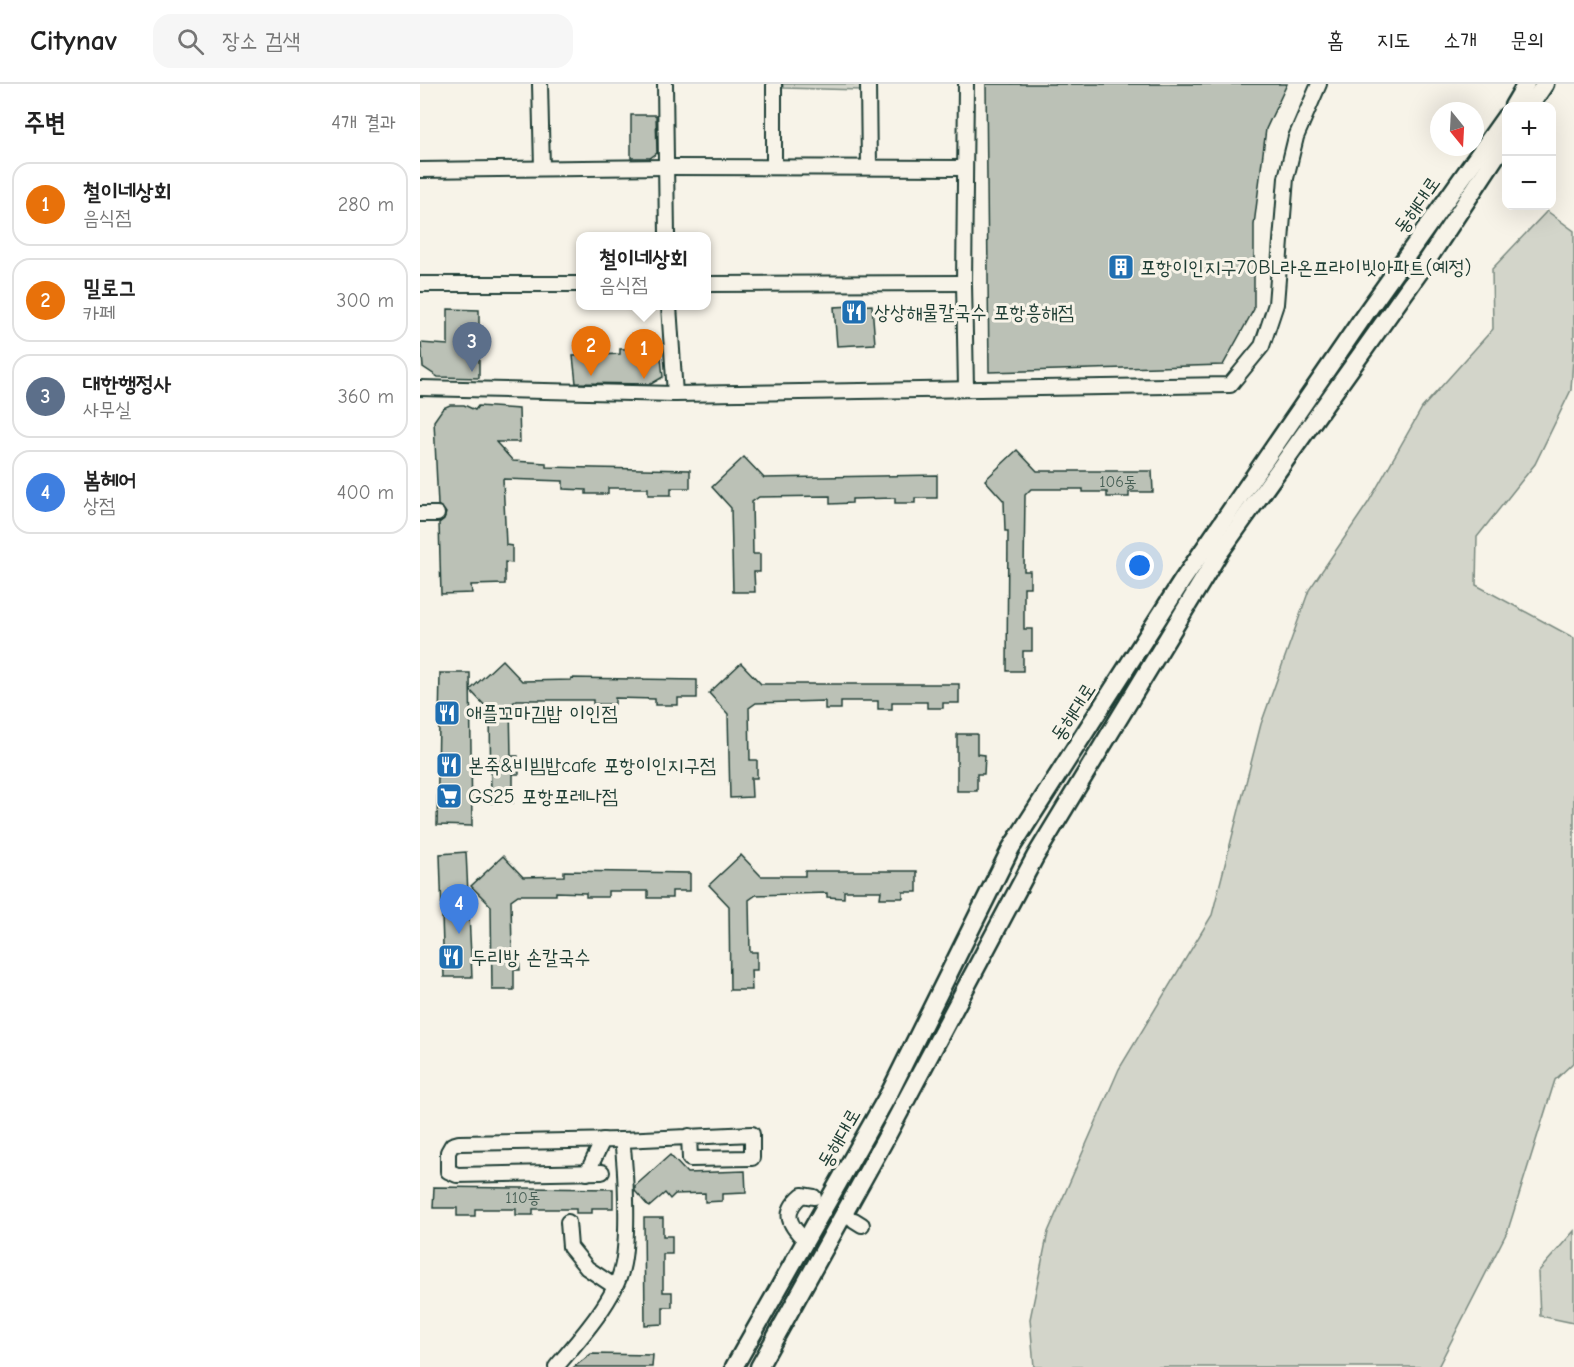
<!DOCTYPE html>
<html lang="ko">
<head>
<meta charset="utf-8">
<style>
  :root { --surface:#fff; --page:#f6f6f6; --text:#222; --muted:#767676; --line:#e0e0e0; --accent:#1f6fb2 }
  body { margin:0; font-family:"Comic Neue","Poor Story",sans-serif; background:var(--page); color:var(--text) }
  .controls { position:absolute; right:18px; top:18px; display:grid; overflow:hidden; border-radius:12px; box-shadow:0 6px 24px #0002 }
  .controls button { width:54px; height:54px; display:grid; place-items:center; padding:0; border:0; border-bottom:2px solid var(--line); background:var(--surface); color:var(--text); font:30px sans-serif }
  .compass { position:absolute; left:1010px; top:18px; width:54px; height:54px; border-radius:50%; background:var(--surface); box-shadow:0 6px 24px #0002; rotate:162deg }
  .you { position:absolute; left:720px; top:482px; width:21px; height:21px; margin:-15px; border:4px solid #fff; border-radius:50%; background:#1a73e8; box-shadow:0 0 0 9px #1a73e833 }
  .badge { display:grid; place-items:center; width:39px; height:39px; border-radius:50%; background:var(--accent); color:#fff; font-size:20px; font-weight:700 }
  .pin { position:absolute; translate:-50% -50px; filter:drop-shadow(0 2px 3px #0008) }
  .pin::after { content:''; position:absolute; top:32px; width:21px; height:18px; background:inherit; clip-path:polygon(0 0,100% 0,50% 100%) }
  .popup { position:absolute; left:156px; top:148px; width:135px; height:78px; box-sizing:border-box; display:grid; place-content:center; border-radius:12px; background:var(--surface); filter:drop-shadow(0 2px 4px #0005); font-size:20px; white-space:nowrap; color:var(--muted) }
  .popup b { font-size:22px; color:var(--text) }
  .popup::after { content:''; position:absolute; left:50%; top:100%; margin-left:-12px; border:12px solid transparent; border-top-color:var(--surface) }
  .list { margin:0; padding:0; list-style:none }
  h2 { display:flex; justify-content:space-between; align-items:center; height:78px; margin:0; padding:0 24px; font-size:26px }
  h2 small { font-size:20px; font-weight:400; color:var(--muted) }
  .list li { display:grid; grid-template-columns:39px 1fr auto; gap:18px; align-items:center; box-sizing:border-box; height:84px; margin:0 12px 12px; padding:0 12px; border:2px solid var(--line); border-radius:18px }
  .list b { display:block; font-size:22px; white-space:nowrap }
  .list p { margin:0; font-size:20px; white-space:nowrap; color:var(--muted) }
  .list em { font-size:20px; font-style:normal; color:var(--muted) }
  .icon { flex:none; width:33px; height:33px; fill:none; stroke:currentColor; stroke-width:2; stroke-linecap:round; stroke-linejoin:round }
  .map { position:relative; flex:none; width:1154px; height:1283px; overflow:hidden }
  header { display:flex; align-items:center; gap:36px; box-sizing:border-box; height:84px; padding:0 30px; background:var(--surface); border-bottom:2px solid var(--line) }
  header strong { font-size:28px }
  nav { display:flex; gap:33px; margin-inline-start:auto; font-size:21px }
  .search { width:420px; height:54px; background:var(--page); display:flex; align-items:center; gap:15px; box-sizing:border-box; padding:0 21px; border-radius:18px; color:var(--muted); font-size:22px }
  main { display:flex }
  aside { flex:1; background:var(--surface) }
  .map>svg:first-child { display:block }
</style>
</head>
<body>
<header>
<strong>Citynav</strong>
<div class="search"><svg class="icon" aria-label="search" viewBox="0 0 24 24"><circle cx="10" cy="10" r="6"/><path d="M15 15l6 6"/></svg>장소 검색</div>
<nav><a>홈</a><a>지도</a><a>소개</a><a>문의</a></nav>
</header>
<main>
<aside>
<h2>주변<small>4개 결과</small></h2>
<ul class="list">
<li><span class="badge" style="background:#e8710a">1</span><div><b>철이네상회</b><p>음식점</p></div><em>280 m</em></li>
<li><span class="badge" style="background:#e8710a">2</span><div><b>밀로그</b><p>카페</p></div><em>300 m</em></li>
<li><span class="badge" style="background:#5c6f8a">3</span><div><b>대한행정사</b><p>사무실</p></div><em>360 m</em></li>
<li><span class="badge" style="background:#3f7fe0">4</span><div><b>봄헤어</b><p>상점</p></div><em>400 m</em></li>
</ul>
</aside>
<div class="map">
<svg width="1154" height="1283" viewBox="0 0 1154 1283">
  <rect width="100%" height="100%" fill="#f7f3e8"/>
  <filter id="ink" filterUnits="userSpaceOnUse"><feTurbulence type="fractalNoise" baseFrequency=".0167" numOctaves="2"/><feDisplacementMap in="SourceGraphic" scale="12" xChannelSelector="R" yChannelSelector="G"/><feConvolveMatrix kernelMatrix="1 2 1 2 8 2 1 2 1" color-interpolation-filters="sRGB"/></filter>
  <g filter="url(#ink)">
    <g fill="#d3d5ca" stroke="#79897f" stroke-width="1.5">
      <polygon points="363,0 442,0 442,6 363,4"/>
      <polygon points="1127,127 1154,147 1154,259 1151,306 1115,380 1057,453 1056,501 1154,554 1154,978 1135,996 1088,1146 1018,1283 614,1283 610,1235 628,1148 699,985 792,831 841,640 889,506 948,419 1002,324 1073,245 1072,185"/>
      <polygon points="1154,1147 1154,1239 1120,1232 1118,1188"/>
    </g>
    <g fill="#bbc1b6" stroke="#1f3d34" stroke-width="1.5">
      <polygon points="566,0 867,0 846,45 834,141 834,225 803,281 569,288"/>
      <polygon points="211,31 236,31 237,69 230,74 211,74"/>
      <polygon points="452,221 455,260 417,262 414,223"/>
      <polygon points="28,225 59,226 59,294 18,293 3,283 1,259 28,261"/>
      <polygon points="240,264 243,293 231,300 156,299 153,272 200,270 200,265"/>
      <polygon points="30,321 44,321 55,326 58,322 99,325 100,358 76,358 93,377 126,379 126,383 270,386 270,404 251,404 251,411 228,411 228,404 188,404 188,410 166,410 166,406 143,405 143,397 83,395 86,461 92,462 92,479 85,478 85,500 51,501 52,509 21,510 19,439 24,435 26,429 18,421 14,337 23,324"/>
      <polygon points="597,366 617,387 732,387 733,408 709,408 709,413 687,413 687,408 663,408 663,405 611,405 605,411 604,487 610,487 610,503 604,503 604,545 612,545 612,567 603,567 603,587 587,587 588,447 585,447 584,417 565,396"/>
      <polygon points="324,373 344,394 517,391 517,414 495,414 495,419 475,419 475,414 432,415 432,419 410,420 410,412 339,413 332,418 333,470 340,470 340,488 334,488 335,508 313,508 311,424 292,403"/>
      <polygon points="82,576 102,597 151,596 151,594 277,596 277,614 258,614 258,621 235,621 235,615 195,614 195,620 173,620 173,616 97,616 90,621 91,672 98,672 99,690 93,690 93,719 71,719 70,627 50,606"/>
      <polygon points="321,579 341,600 539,600 539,619 523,619 523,624 507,624 507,618 472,618 472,625 458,625 458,617 421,617 421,625 405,625 405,617 336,619 329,624 330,676 337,676 337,694 331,694 332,713 310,714 308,630 289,609"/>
      <polygon points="20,589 50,589 52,742 17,741"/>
      <polygon points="537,650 557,650 557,670 565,671 564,690 557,690 557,707 537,707"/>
      <polygon points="46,768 52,893 24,893 20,770"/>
      <polygon points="321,771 341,792 385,792 385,787 497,787 497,808 483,808 483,814 460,814 461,807 424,807 424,814 407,813 407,809 336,811 329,816 330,868 337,868 337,886 331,886 332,906 310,906 309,822 289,801"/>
      <polygon points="83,772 103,793 144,792 144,787 270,789 270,807 252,807 252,814 228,814 228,807 188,807 188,813 166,813 166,809 136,808 136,811 98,811 91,816 92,868 99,868 100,886 94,886 94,906 72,906 71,822 51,802"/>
      <polygon points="250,1071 267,1089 325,1087 326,1109 302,1110 302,1117 285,1118 285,1109 255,1110 250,1115 245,1109 229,1123 215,1107 215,1102"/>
      <polygon points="14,1103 193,1105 193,1124 172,1124 172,1129 156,1129 156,1125 113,1125 113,1131 96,1131 96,1125 55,1125 55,1132 37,1132 37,1124 13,1124"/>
      <polygon points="224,1134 243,1134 243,1152 252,1152 252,1170 243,1170 243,1208 252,1208 252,1223 243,1223 243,1240 225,1241"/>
      <polygon points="171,1270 233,1271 232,1283 154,1283"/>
    </g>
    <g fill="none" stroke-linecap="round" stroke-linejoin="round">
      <defs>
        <g id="minor">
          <polyline points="120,0 122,84"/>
          <polyline points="245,0 247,152"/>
          <polyline points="354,0 354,83"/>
          <polyline points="448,0 449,83"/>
          <polyline points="0,86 246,83 545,84"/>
          <polyline points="0,200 161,200"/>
          <polyline points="287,200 544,199"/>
          <polyline points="249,222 255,310"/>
          <polyline points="0,304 255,310 810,301 842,262 856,220 866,94 876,53 899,0"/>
          <polyline points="546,304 544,199 546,0"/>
          <polyline points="0,430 17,430"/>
          <polyline points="182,1088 37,1091 28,1087 28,1068 32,1061 39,1059 202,1056"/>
          <polyline points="167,1089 183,1056"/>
          <polyline points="434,1136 442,1141"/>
          <polyline points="148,1138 150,1163 167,1184 194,1202"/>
          <path d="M385,1156C368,1140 362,1128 382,1111L394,1113"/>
          <path d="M136,1283C157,1258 195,1216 202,1184C209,1157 206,1085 202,1056L332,1050V1074L270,1075L269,1052"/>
        </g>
        <g id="major">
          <polyline points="1093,22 1106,0"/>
          <polyline points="1110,22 1125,0"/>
          <polyline points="314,1283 471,1006 591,764 762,497 946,229 1086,32"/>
          <polyline points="339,1283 467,1052 615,773 798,471 1001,186 1086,57"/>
        </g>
      </defs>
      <use href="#minor" stroke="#1f3d34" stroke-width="18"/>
      <use href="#major" stroke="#1f3d34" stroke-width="21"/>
      <use href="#minor" stroke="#f7f3e8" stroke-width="14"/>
      <use href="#major" stroke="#f7f3e8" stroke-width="16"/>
    </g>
  </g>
  <defs>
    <symbol id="building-square" viewBox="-11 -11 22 22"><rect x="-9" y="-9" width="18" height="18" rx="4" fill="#1f6fb2" stroke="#f7f3e8"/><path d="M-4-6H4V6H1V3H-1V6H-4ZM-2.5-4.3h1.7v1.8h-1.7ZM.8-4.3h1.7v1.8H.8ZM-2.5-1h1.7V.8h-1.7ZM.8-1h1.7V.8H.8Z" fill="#fff"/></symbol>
    <symbol id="restaurant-square" viewBox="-11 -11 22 22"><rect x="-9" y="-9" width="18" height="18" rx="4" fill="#1f6fb2" stroke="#f7f3e8"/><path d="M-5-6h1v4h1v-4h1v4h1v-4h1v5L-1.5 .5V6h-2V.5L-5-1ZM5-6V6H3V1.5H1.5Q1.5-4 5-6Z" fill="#fff"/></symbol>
    <symbol id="supermarket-square" viewBox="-11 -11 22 22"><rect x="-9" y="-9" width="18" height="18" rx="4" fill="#1f6fb2" stroke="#f7f3e8"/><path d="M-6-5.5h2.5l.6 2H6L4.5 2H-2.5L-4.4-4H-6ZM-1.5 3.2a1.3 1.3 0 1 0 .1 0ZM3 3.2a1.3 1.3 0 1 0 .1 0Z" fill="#fff"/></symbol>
  </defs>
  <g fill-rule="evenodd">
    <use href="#building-square" x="686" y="168" width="30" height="30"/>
    <use href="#restaurant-square" x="419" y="213" width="30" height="30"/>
    <use href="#restaurant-square" x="12" y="614" width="30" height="30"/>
    <use href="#restaurant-square" x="14" y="666" width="30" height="30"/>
    <use href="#supermarket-square" x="14" y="697" width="30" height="30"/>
    <use href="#restaurant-square" x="16" y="858" width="30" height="30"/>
  </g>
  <g text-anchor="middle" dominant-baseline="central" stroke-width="6" stroke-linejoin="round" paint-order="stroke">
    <g font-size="16" fill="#465e54">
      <text x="698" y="398">106동</text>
      <text x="103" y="1114">110동</text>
    </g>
    <g font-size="20" fill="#1f3d34" stroke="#f7f3e8">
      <text transform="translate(997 121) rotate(-55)">동해대로</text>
      <text transform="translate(653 628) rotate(-57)">동해대로</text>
      <text transform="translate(419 1054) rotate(-60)">동해대로</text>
    </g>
    <g font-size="20" fill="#1f3d34" stroke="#f7f3e8" text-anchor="start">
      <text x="720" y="183">포항이인지구70BL라온프라이빗아파트(예정)</text>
      <text x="454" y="228">상상해물칼국수 포항흥해점</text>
      <text x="46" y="629">애플꼬마김밥 이인점</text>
      <text x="48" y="681">본죽&amp;비빔밥cafe 포항이인지구점</text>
      <text x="48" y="712">GS25 포항포레나점</text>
      <text x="51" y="873">두리방 손칼국수</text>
    </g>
  </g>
</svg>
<div class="controls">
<button>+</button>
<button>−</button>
</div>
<svg class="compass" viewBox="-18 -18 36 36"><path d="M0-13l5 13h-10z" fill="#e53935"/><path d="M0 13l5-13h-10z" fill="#767676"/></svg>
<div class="you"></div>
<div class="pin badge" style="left:224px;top:295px;background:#e8710a">1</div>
<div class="popup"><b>철이네상회</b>음식점</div>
<div class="pin badge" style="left:171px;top:292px;background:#e8710a">2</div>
<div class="pin badge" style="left:52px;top:288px;background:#5c6f8a">3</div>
<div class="pin badge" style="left:39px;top:850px;background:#3f7fe0">4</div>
</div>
</main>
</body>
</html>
